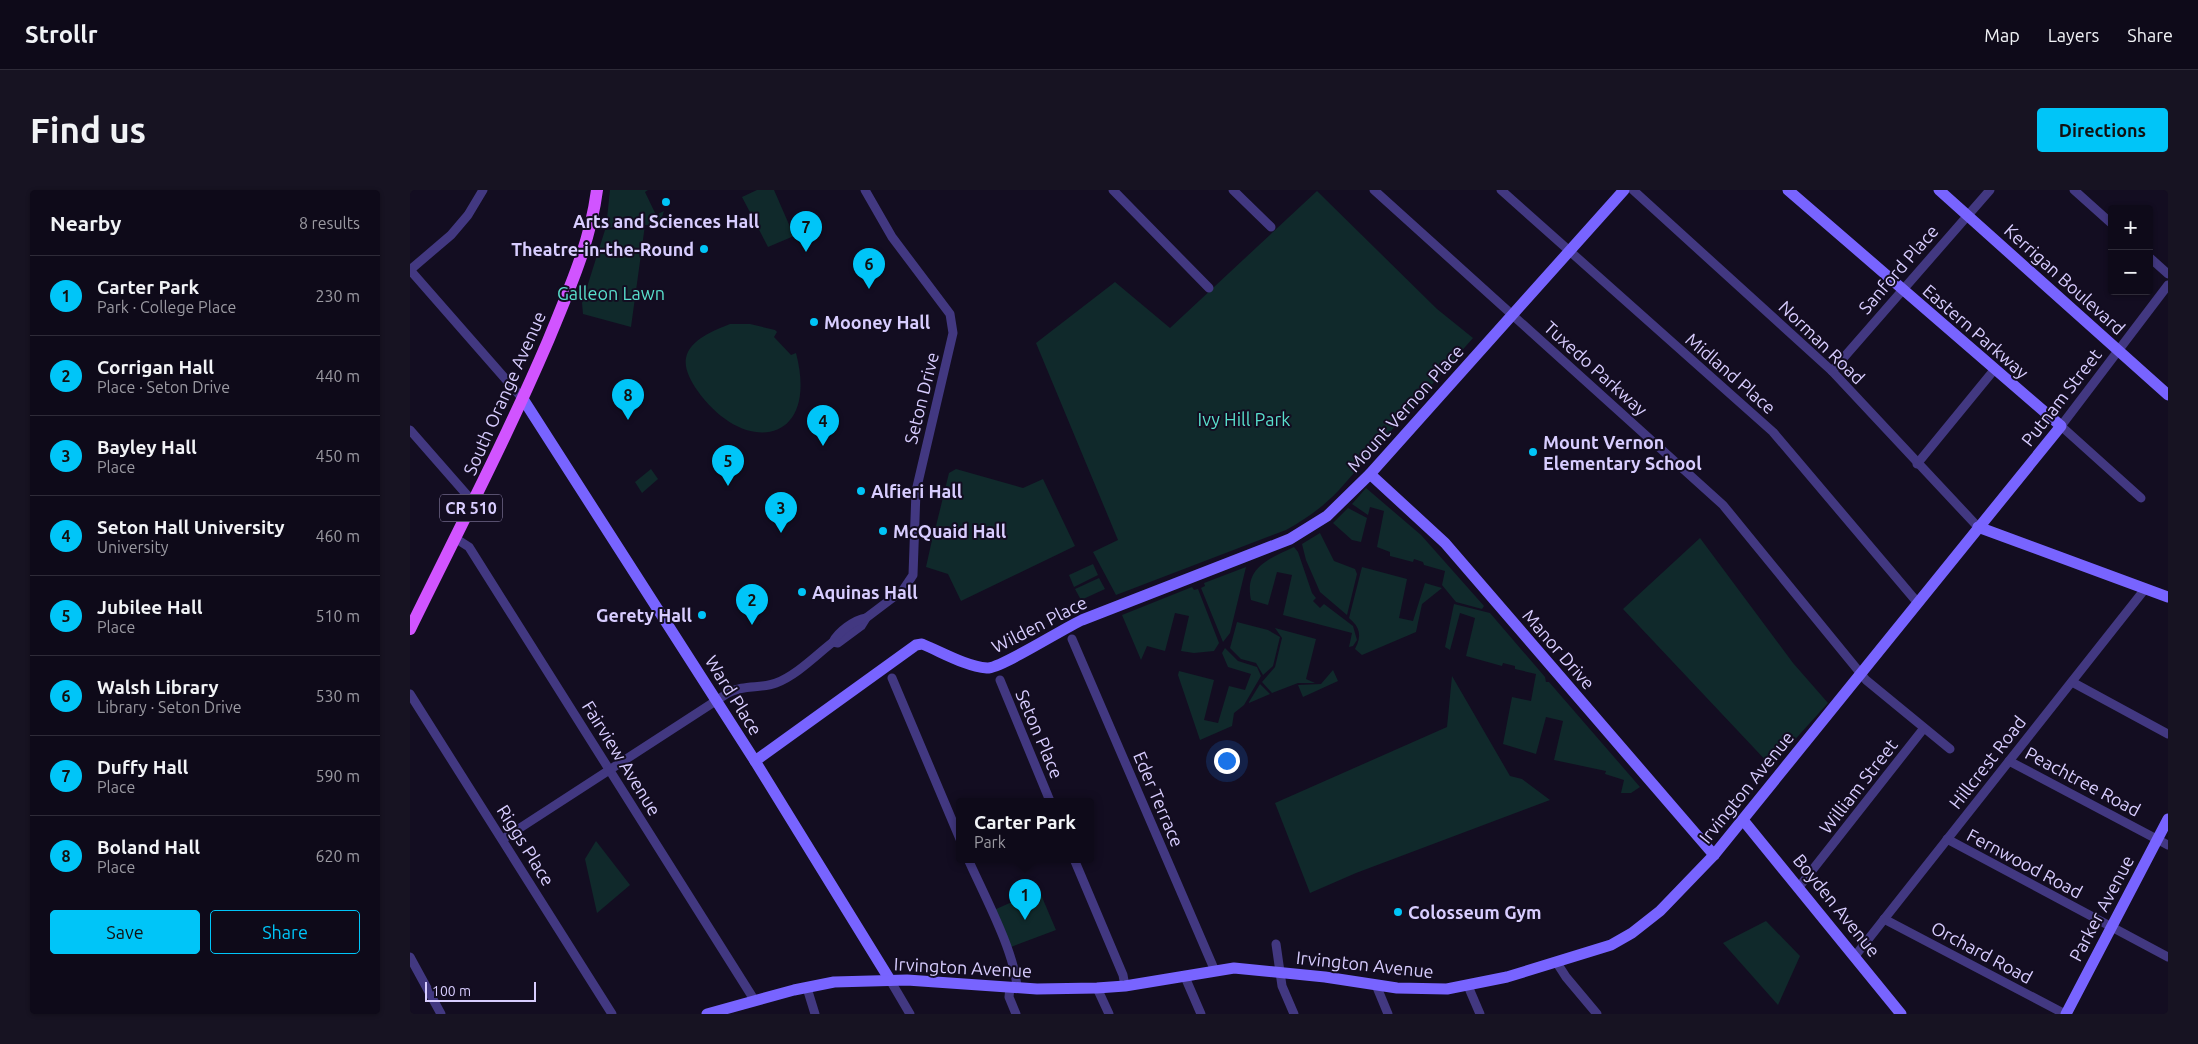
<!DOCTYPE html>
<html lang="en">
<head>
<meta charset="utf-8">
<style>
  :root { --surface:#0e0a19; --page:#171322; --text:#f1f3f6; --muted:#9b9aa2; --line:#2e2b38; --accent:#00c5f8 }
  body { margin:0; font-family:Ubuntu,sans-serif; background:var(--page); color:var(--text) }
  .controls { position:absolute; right:15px; top:15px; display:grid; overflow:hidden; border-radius:5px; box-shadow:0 1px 4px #0004 }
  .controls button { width:45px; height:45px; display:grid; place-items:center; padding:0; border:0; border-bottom:1px solid var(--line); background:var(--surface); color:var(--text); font:25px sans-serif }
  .scale { position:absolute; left:15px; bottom:12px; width:111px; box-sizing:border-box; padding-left:5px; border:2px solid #d8cdff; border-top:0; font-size:14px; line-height:18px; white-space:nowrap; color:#d8cdff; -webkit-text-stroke:4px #130d21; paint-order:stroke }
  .you { position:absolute; left:816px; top:570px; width:18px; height:18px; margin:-12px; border:4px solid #fff; border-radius:50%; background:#1a73e8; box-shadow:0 0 0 8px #1a73e833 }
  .badge { display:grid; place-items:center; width:32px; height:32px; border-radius:50%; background:var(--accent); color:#111; font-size:16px; font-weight:700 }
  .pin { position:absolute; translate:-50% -41px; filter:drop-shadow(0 1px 2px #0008) }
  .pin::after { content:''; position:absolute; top:26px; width:18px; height:15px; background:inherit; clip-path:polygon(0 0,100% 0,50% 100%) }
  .popup { position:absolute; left:546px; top:608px; width:138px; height:65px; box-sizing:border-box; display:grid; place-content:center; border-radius:5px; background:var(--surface); filter:drop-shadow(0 1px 4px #0005); font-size:16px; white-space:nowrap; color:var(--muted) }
  .popup b { font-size:19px; color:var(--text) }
  .popup::after { content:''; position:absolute; left:50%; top:100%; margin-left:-10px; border:10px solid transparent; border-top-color:var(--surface) }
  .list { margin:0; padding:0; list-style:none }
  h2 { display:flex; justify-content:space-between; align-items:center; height:65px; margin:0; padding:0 20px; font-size:21px }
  h2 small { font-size:16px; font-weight:400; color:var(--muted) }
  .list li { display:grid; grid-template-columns:32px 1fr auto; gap:15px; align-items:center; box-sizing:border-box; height:80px; padding:0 20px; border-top:1px solid var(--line) }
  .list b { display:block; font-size:19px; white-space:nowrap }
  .list p { margin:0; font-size:16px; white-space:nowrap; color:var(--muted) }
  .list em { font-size:16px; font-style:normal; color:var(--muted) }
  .actions { display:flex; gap:10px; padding:15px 20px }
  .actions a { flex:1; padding:11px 0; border:1px solid var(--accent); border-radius:5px; text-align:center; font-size:18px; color:var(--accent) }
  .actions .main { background:var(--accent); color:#111 }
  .map { position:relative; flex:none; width:1758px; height:824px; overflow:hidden; border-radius:5px }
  header { display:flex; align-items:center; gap:30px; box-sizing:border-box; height:70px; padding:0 25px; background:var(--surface); border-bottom:1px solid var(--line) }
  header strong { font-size:24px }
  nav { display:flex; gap:28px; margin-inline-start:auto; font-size:18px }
  .intro { display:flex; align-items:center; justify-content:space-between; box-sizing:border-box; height:120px; padding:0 30px }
  h1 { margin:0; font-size:35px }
  .button { padding:12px 22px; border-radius:5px; background:var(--accent); color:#111; font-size:18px; font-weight:700 }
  main { display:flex; gap:30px; padding:0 30px }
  aside { flex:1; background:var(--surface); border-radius:5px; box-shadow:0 1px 4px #0004 }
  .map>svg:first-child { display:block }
</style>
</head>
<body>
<header>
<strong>Strollr</strong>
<nav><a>Map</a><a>Layers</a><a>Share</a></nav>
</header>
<div class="intro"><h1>Find us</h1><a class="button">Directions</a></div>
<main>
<aside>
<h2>Nearby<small>8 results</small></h2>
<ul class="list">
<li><span class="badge">1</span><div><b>Carter Park</b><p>Park · College Place</p></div><em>230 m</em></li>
<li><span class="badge">2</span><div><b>Corrigan Hall</b><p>Place · Seton Drive</p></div><em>440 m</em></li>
<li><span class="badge">3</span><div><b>Bayley Hall</b><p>Place</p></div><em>450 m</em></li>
<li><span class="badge">4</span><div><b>Seton Hall University</b><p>University</p></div><em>460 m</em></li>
<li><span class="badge">5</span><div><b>Jubilee Hall</b><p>Place</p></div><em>510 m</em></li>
<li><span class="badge">6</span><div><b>Walsh Library</b><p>Library · Seton Drive</p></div><em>530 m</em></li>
<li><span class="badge">7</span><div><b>Duffy Hall</b><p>Place</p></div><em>590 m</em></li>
<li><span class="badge">8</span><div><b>Boland Hall</b><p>Place</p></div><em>620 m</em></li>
</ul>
<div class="actions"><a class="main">Save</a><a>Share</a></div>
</aside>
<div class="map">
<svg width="1758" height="824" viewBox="0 0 1758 824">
  <rect width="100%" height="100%" fill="#130d21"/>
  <g fill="#10292b">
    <polygon points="200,0 238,0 235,2 246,25 254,21 249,36 235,35 221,137 173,124 172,113 195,40 232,36 196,38"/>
    <polygon points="347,0 364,0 384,46 358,57 332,7"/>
    <path d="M907,1L1027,119L1063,148L929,300C913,317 896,329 876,340L706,405L683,362L708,350L626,153L705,92L760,138Z"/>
    <path d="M320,134H340L365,140L367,142L364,147L381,165L386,163C410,255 334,267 287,200C281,191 274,179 276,168C280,149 305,140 320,134Z"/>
    <polygon points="241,279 248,289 232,303 225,292"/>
    <polygon points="546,279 613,298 633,289 665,356 551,411 538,384 516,377 522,350 519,343 525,340 539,283"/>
    <polygon points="956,298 1011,345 1074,416 1072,419 1046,412 1032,395 1035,381 1014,375 1013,372 1004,369 1003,372 980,366 980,362 967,357 974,321 960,317 958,325 942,314"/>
    <polygon points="938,318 957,328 951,352 942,350 923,333"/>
    <polygon points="910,343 924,371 945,379 947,384 937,425 910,402 896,370 892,354"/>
    <polygon points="1290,348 1383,473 1418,513 1361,576 1213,419"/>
    <path d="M884,357L888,362L902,403L906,408L903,411L910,418L914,414L943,436L947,450L943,456L939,457L942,443L873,425L882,385L867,382L858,415L841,410C834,377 859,369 884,357Z"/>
    <polygon points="683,374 688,385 664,397 659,385"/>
    <polygon points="836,377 820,443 813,452 791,398 795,396 794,393"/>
    <path d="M952,377L997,389L989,428L1003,431L1015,393L1032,398L1012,414L1006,442L952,465L945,459C952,446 950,437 939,428Z"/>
    <polygon points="689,388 695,399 671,410 665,399"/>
    <polygon points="782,397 784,400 788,399 809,453 804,461 784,463 771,461 779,426 765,423 755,461 737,456 731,470 712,425"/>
    <polygon points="1044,414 1080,423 1135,487 1136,492 1139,492 1230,597 1221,603 1211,603 1214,590 1195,584 1196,581 1144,570 1153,531 1136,527 1126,564 1093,554 1102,507 1121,511 1126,484 1105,479 1105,476 1093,473 1092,476 1056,466 1065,428 1050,423 1040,460 1035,457"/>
    <polygon points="827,432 858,440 870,447 863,476 853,485 846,473 831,469 820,458"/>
    <polygon points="865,438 906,449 896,489 905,493 888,493 862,503 852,492 865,477 872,448"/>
    <polygon points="815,458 828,471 847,477 851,486 834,515 824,523 822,536 790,550 768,485 769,481 804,490 794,530 808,533 819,496 835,500 841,484 818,477 812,463"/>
    <polygon points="923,480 928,491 893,507 888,495 911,494"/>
    <polygon points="1042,486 1100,586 1112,589 1140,610 946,683 900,703 865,613 1037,537"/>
    <polygon points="850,494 860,504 839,513 839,512"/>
    <polygon points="186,651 220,695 187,723 175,669"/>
    <polygon points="629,700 646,740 601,757 584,720"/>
    <polygon points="1356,731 1390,766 1368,815 1313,753"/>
  </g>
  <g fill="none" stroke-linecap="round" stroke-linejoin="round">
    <g stroke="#423881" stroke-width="9">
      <polyline points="73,0 58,25 41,45 0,80 113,209"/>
      <polyline points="703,0 799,98"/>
      <polyline points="823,0 861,37"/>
      <polyline points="964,0 1313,315 1456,490 1540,559"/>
      <polyline points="1091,0 1363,242 1507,412"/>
      <polyline points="1223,0 1422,181 1568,337"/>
      <polyline points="1664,0 1702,34"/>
      <polyline points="1739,67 1758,84"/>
      <polyline points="1422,181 1580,0"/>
      <polyline points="0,240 64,313"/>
      <polyline points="1507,274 1584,180"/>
      <polyline points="1731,308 1651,236 1758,95"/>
      <polyline points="45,348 59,357 345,811"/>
      <polyline points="662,449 805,781"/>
      <polyline points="423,452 428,453 451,436 456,428 493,400 503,385 506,301 543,143 540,124 482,47 455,0"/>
      <polyline points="482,488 550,649"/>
      <polyline points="590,490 640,611"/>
      <polyline points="1662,492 1758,544"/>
      <polyline points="0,504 202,824"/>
      <polyline points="1599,571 1758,655"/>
      <path d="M93,649L318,503C334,494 350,499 366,493C387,485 406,465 423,452C428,442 444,430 456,428"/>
      <polyline points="1537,649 1758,767"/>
      <path d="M558,669C573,703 605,762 607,798"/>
      <polyline points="664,669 713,785 715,796"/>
      <polyline points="1389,697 1514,538"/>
      <polyline points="1474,729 1655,824"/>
      <polyline points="866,754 872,796 884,824"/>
      <polyline points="1445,766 1735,399"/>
      <polyline points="0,767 31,824"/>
      <polyline points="1147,773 1156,787 1187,824"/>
      <polyline points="775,787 791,824"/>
      <polyline points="480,790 500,824"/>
      <polyline points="966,795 978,824"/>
      <polyline points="1058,796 1070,824"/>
      <polyline points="600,797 599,807 606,824"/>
      <polyline points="397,798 405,824"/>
      <polyline points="687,798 699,824"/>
    </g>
    <g stroke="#7864ff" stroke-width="11">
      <polyline points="1529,0 1758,205"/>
      <polyline points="113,209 345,571 480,790"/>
      <polyline points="960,284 1035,353 1304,665"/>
      <polyline points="1568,337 1758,407"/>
      <path d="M345,571L506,455L512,454C532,462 555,476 577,478C590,479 654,438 672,430L880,349L917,326L960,284L1214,0"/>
      <polyline points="1333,630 1491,824"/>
      <polyline points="297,824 384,800 424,792 497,790 627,799 687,798 715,796 824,778 915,787 987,798 1037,799 1097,787 1201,755 1222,743 1250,721 1304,665 1651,236 1378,0"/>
      <polyline points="1656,824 1758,629"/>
    </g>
    <path stroke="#d154ff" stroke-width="12" d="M0,439C47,343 96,249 138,151C158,102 180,54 187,0"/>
  </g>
  <g fill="#00c5f8" stroke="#130d21" stroke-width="2">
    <circle cx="256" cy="12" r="5"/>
    <circle cx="294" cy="59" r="5"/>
    <circle cx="404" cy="132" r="5"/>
    <circle cx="1123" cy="262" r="5"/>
    <circle cx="451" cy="301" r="5"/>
    <circle cx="473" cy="341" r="5"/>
    <circle cx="392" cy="402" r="5"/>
    <circle cx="292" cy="425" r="5"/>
    <circle cx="988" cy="722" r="5"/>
  </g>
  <g text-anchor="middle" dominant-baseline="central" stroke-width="4" stroke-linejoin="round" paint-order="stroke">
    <rect fill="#130d21" stroke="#9d93bc" stroke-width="1" x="30" y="304.5" width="62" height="27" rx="4"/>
    <g font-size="16" font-weight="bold" fill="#d8cdff">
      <text x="61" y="318">CR 510</text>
    </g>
    <g font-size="18" font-weight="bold" fill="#d8cdff" stroke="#130d21" text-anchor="start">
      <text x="256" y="31" text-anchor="middle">Arts and Sciences Hall</text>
      <text x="284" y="59" text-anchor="end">Theatre-in-the-Round</text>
      <text x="414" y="132">Mooney Hall</text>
      <text x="1133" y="252">Mount Vernon<tspan x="1133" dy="21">Elementary School</tspan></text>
      <text x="461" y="301">Alfieri Hall</text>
      <text x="483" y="341">McQuaid Hall</text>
      <text x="402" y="402">Aquinas Hall</text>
      <text x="282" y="425" text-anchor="end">Gerety Hall</text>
      <text x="998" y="722">Colosseum Gym</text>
    </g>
    <g font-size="18" fill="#d8cdff" stroke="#130d21">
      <text transform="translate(1488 79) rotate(-49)">Sanford Place</text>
      <text transform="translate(1655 89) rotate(42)">Kerrigan Boulevard</text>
      <text transform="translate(1566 141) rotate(41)">Eastern Parkway</text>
      <text transform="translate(1412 152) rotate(44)">Norman Road</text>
      <text transform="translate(1186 178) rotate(42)">Tuxedo Parkway</text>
      <text transform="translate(1321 183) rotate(41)">Midland Place</text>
      <text transform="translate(94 203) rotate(-66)">South Orange Avenue</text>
      <text transform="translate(1651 207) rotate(-52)">Putnam Street</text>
      <text transform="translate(511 208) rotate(-76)">Seton Drive</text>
      <text transform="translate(995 218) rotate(-48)">Mount Vernon Place</text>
      <text transform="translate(629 434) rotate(-27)">Wilden Place</text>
      <text transform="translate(1149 459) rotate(49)">Manor Drive</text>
      <text transform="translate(324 505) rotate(58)">Ward Place</text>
      <text transform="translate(630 544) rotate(67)">Seton Place</text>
      <text transform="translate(212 568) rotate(58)">Fairview Avenue</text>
      <text transform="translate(1577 572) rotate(-52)">Hillcrest Road</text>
      <text transform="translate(1673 591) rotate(28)">Peachtree Road</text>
      <text transform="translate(1448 596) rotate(-52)">William Street</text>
      <text transform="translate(1336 597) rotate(-51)">Irvington Avenue</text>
      <text transform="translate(749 609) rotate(67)">Eder Terrace</text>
      <text transform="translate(116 655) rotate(58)">Riggs Place</text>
      <text transform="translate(1615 673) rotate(28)">Fernwood Road</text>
      <text transform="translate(1427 715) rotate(51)">Boyden Avenue</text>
      <text transform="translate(1691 718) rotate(-62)">Parker Avenue</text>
      <text transform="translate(1572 762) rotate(28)">Orchard Road</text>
      <text transform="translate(955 774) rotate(6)">Irvington Avenue</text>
      <text transform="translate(553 777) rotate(3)">Irvington Avenue</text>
    </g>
    <g font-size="18" fill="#59dfcc" stroke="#130d21">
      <text x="201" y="103">Galleon Lawn</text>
      <text x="834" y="229">Ivy Hill Park</text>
    </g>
  </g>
</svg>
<div class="controls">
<button>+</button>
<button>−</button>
</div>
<div class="scale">100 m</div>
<div class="you"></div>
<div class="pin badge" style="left:615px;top:730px">1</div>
<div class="popup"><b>Carter Park</b>Park</div>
<div class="pin badge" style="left:342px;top:435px">2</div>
<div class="pin badge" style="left:371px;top:343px">3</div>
<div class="pin badge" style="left:413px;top:256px">4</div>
<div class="pin badge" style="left:318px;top:296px">5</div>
<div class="pin badge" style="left:459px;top:99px">6</div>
<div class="pin badge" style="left:396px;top:62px">7</div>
<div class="pin badge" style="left:218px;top:230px">8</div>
</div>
</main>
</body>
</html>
